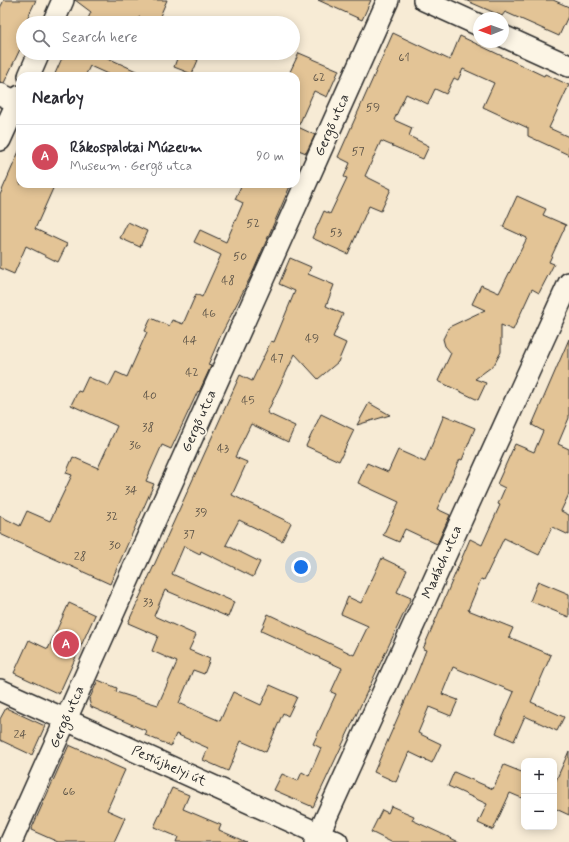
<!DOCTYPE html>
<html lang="en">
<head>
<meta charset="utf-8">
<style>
  :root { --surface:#fff; --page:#f2f2f3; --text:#2b2b33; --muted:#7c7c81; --line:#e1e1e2; --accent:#d1495b }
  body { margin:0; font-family:Mynerve,sans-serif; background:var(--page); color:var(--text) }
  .controls { position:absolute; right:12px; bottom:12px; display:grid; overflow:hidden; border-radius:8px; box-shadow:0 2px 10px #0003 }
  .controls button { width:36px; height:36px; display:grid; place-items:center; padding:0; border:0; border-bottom:1px solid var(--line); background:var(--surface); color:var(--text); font:20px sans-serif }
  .compass { position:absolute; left:473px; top:12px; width:36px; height:36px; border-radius:50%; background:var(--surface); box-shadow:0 2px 10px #0003; rotate:269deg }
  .you { position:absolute; left:301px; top:567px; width:14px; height:14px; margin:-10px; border:3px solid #fff; border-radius:50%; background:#1a73e8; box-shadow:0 0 0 6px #1a73e833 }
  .badge { display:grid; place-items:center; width:26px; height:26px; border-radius:50%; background:var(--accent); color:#fff; font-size:13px; font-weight:700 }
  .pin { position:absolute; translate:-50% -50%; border:2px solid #fff; box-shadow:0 1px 4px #0006 }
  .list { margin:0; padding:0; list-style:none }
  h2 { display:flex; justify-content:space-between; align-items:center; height:52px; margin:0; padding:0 16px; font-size:17px }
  h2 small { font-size:13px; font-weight:400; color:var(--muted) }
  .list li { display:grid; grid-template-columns:26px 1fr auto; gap:12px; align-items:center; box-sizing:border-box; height:64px; padding:0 16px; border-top:1px solid var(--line) }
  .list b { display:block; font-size:15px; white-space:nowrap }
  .list p { margin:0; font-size:13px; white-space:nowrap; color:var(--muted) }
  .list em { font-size:13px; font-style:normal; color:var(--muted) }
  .icon { flex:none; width:22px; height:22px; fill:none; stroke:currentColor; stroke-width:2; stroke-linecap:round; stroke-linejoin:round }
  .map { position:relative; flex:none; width:569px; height:842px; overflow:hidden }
  .search { position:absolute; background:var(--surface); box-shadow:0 2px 10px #0003; left:16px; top:16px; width:284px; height:44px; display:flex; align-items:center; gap:10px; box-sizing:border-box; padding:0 14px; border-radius:22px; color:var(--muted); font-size:15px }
  .panel { position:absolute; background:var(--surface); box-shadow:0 2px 10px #0003; left:16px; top:72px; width:284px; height:116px; border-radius:12px }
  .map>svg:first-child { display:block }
</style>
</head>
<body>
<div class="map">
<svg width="569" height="842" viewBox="0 0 569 842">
  <rect width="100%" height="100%" fill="#f7ebd5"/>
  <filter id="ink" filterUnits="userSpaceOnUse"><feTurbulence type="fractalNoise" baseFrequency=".025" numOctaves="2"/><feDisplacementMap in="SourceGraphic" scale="8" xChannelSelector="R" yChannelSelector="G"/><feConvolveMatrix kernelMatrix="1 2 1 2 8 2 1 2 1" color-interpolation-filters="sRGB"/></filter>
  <g filter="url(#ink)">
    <g fill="#e3c496" stroke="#2b2b2b">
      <polygon points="4,0 36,0 25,23 23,23 23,43 4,83 0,82 0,8"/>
      <polygon points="75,0 167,0 157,23 152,23 139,17 138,23 86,23 91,12"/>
      <polygon points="318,0 371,0 362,20"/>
      <polygon points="465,0 553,0 569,7 569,14 559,36 505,12 502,16"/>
      <polygon points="393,33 450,60 460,36 544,76 545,74 569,85 549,128 569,137 569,155 528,136 528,128 483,107 494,83 463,69 458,80 454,78 446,94 435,89 428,104 406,94 394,120 412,128 409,136 429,146 423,159 381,141 365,176 391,189 381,211 369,206 348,254 312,238 324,211 330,214 347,178 344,177 350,163 338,157"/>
      <polygon points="61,53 97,53 147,76 112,76 90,66 85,76 54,76 62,58 64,59 66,55"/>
      <polygon points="179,53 198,60 192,74 174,67"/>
      <polygon points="299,53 339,70 327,97 314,91 298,127 315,135 306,153 296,149 296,76 288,76"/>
      <polygon points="20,149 20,184 55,184 35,229 67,244 58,262 26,246 14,274 0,268 0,195"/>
      <polygon points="242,184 291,184 252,274 221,335 208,365 211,366 199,392 198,391 171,449 162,445 146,481 154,484 110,584 0,534 0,516 20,526 27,511 50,521 72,475 66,473 73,457 98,468 117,426 71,405 78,391 81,392 88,377 109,386 116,372 127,377 147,332 145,331 151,318 169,326 172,320 183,324 196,294 202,297 221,255 194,242 200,230 226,242 243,203 235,199"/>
      <polygon points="517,196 546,209 543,215 566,225 549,262 554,264 539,293 532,289 513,330 501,325 501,352 494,365 475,379 486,383 478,400 438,381 451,353 445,346 443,339 449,327 485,310 472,304 481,285 499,293 527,238 503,227"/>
      <polygon points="128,222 147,231 140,247 120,238"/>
      <polygon points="290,258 311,267 308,274 334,285 326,306 343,314 333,337 346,343 338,362 318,379 295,354 267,413 295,426 288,442 251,424 235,457 247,462 232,495 291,523 282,541 239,520 226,545 260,562 253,577 201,551 200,554 184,546 172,574 234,602 228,617 165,590 154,616 196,635 189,650 210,659 204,674 193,670 179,703 220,721 233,692 261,705 270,685 297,697 288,716 283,713 266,752 241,741 228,771 203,760 208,748 176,734 171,746 145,735 147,731 91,707 89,700 98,680 117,688 116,692 158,705 177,662 152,651 158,636 128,623 240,375 252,381 271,341 274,342 295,291 279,284"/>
      <polygon points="569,339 569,418 558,444 569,449 569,494 561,511 569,515 569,535 552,527 539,555 504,538 484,580 481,579 468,610 513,628 509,637 551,655 531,702 564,717 557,731 525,716 514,741 496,733 514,692 453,667 442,694 458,700 451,716 429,707 418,733 441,744 432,763 409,752 396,782 374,772 418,671 426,650 423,649 470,539 482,545 500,505 498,504 505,488 497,484 515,444 534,452 543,431 532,425"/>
      <polygon points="369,403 390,415 357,425"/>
      <polygon points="321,414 354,430 339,461 306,446"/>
      <polygon points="444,415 475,428 462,460 460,459 437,509 450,515 437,544 405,529 399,542 383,535 399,502 358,483 367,463 388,472 398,450 425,462"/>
      <polygon points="382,558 407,570 397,592 411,598 313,807 274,790 282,774 298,781 302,772 309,776 321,748 313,744 336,694 331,692 342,668 261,631 268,614 354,655 368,626 341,614 348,597 361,603"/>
      <polygon points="538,581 569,594 569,617 530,601"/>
      <polygon points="69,603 95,615 59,694 14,673 29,640 48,649"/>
      <polygon points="6,708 45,726 32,755 0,740 0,719"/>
      <polygon points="69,745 125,770 107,810 125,818 114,842 58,842 31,830"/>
      <polygon points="569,751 569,815 554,808 554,785"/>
      <polygon points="504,765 524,773 524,799 510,793 493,830 478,823 487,804 448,786 454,772 493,789"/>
      <polygon points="172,788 189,795 183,809 221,825 219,830 246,842 176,842 178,837 154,827"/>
      <polygon points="391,806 414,816 412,820 459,842 391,842 371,832 382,810 388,813"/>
    </g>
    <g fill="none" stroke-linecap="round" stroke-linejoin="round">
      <defs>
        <g id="minor">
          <polyline points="424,0 479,25"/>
          <polyline points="53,23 63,0"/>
          <polyline points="503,36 569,66"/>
          <polyline points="29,76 39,53"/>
          <polyline points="0,94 17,102"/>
          <polyline points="0,140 20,96"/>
          <polyline points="0,690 337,842"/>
          <polyline points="11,842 388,0"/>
          <polyline points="315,842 569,283"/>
        </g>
      </defs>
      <use href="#minor" stroke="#2b2b2b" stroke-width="24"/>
      <use href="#minor" stroke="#fcf5e5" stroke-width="21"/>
    </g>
  </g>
  <g text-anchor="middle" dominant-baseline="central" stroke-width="3.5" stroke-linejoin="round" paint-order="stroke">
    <g font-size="12" fill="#595146">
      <text x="404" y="58">61</text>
      <text x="319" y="78">62</text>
      <text x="373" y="108">59</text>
      <text x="358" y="152">57</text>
      <text x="253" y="224">52</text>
      <text x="336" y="233">53</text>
      <text x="240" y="257">50</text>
      <text x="228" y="281">48</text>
      <text x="209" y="314">46</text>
      <text x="312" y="339">49</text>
      <text x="190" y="341">44</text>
      <text x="277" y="359">47</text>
      <text x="192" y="373">42</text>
      <text x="150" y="396">40</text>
      <text x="248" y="401">45</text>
      <text x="148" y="428">38</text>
      <text x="135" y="446">36</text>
      <text x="223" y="449">43</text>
      <text x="131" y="491">34</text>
      <text x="201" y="513">39</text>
      <text x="112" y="517">32</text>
      <text x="189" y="535">37</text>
      <text x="115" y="546">30</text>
      <text x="80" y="557">28</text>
      <text x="148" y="603">33</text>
      <text x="20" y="735">24</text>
      <text x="69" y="792">66</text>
    </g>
    <g font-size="14" fill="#2b2b2b" stroke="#fcf5e5">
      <text transform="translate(332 125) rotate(-66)">Gergő utca</text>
      <text transform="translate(199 421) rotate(-66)">Gergő utca</text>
      <text transform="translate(442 562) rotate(-66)">Madách utca</text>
      <text transform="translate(67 717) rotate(-66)">Gergő utca</text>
      <text transform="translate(169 766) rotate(24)">Pestújhelyi út</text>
    </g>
  </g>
</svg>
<div class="controls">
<button>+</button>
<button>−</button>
</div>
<svg class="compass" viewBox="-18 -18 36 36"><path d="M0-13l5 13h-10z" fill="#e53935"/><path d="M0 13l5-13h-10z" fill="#7c7c81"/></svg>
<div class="you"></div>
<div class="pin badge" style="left:66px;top:644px">A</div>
<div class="search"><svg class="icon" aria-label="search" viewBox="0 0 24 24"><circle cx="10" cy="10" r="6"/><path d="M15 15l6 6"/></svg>Search here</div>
<section class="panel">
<h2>Nearby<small></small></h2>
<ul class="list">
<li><span class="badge">A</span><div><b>Rákospalotai Múzeum</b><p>Museum · Gergő utca</p></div><em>90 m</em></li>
</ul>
</section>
</div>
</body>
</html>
